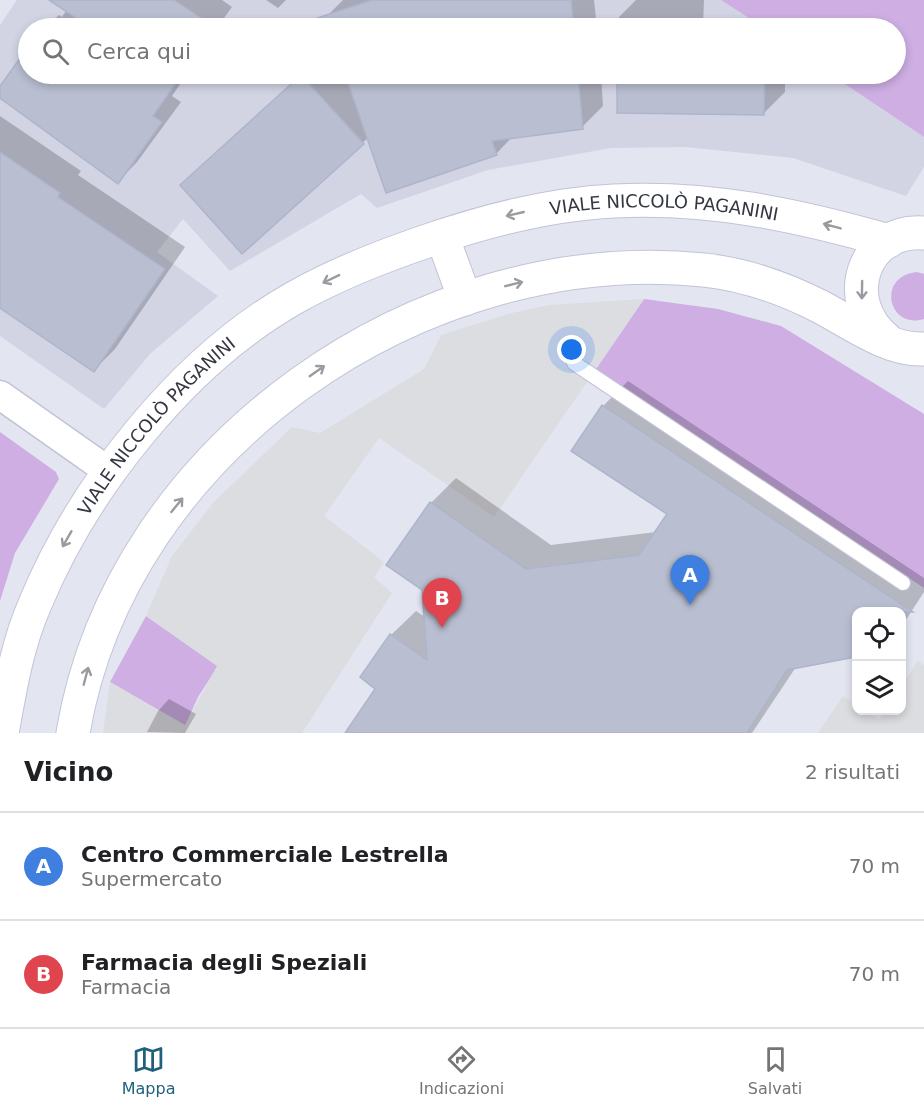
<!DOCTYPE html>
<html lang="it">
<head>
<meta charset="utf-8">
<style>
  :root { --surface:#fff; --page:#f6f6f6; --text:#202124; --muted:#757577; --line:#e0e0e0; --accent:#1f607e }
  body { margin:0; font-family:"DejaVu Sans",sans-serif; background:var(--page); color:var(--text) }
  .controls { position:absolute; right:18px; bottom:18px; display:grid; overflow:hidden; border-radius:12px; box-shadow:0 3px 9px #0003 }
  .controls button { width:54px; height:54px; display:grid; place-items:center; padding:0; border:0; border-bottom:2px solid var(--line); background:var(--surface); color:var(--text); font:30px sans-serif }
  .you { position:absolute; left:572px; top:350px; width:21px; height:21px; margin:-15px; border:4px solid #fff; border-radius:50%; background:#1a73e8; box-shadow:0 0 0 9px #1a73e833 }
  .badge { display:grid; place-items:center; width:39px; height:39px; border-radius:50%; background:var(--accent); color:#fff; font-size:20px; font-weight:700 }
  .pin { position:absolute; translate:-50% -50px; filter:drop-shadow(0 2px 3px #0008) }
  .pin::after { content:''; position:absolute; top:32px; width:21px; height:18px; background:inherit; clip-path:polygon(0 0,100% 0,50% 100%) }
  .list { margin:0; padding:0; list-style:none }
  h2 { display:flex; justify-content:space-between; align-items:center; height:78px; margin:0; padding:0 24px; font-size:26px }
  h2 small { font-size:20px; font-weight:400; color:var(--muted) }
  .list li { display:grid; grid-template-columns:39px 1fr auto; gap:18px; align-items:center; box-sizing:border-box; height:108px; padding:0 24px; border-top:2px solid var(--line) }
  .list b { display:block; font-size:22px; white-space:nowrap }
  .list p { margin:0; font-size:20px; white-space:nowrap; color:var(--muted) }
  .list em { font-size:20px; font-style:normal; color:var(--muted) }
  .icon { flex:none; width:33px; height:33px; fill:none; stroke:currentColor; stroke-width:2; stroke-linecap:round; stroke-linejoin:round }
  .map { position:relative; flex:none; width:924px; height:733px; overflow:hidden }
  .search { position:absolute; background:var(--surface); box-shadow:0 3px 9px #0003; left:18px; right:18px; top:18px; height:66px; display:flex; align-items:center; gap:15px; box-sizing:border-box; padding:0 21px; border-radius:33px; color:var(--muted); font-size:22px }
  .sheet { height:294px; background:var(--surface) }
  nav { display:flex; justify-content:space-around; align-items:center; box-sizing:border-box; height:84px; border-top:2px solid var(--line); background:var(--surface); font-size:16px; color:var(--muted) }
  nav a { display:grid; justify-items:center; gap:3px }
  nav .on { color:var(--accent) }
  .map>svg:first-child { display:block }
</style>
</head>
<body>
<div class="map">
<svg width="924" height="733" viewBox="0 0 924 733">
  <rect width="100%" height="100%" fill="#e3e5f1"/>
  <polygon fill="#d2d4e4" points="17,0 721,0 764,28 28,28 28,74 830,74 924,137 924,167 906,196 793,158 685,147 611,148 488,170 377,208 361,194 230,271 183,219 157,252 218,296 150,354 104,409 0,336 0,25"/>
  <g fill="#ceaee3">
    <polygon points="721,0 924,0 924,137 830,74 896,74 896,28 764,28"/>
    <path d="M917,272L924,274V319C888,330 876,276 917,272Z"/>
    <polygon points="644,299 718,309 781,326 924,414 924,588 596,369"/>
    <polygon points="0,432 56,472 59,479 15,553 0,601"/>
    <polygon points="146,616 218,666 198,697 185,726 110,682"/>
  </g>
  <g fill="#dcdde1">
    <polygon points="644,299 494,517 379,438 324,516 384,562 374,577 392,593 302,733 103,733 110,682 185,725 217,666 146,616 172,556 213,503 292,427 320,433 424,369 441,335 512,313 549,305"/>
    <polygon points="918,661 924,665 924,733 818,733 843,696 856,705 856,710 865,711 879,719 885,711 902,710 902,685"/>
  </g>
  <g fill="#0003">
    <polygon points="73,0 222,0 232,7 217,28 45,28 59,15 62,17"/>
    <polygon points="266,0 286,0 278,8"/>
    <polygon points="343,0 594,0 597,28 331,28 327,16"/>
    <polygon points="636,0 704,0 703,28 619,28 619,17"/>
    <polygon points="28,49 28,74 187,74 172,96 181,102 137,162 118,182 0,96 0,89"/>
    <polygon points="303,74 341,74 350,84 347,74 601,74 603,106 582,127 513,136 496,154 369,137 242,252 182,185"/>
    <polygon points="619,74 785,74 785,92 764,113 618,111"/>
    <polygon points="0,116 81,171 78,175 185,247 115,349 94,370 0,298"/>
    <polygon points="628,381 924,578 924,592 902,626 902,612 856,612 856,656 796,667 752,733 347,733 377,688 391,635 416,611 425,617 431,503 456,478 551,545 656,532 669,514 603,406"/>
    <polygon points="169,699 196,714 185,733 147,732 158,711"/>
  </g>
  <g fill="#b9bfd1" stroke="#adb4cc" stroke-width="1.5">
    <polygon points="49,0 174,0 216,28 91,28"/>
    <polygon points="372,0 571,0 574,28 300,28 299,24"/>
    <polygon points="28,47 28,74 182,74 153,116 162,122 118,184 0,98 0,86"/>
    <polygon points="345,74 578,74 583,129 492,141 497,155 386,193"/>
    <polygon points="617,74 765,74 764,115 617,113"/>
    <polygon points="301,75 364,144 242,254 180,185"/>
    <polygon points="0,152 60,193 58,197 165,269 94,372 0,308"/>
    <polygon points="602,405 913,612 856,612 856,657 787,670 747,733 345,733 375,689 360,677 390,634 427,660 422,590 386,565 430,502 526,569 639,555 667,514 571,451"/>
  </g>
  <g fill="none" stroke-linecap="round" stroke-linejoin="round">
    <defs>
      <polyline id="service" points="574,363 903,583"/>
      <polyline id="minor" points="0,395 111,473"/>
      <g id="tertiary">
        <polyline points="442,236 465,299"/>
        <path d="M886,339C840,302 862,228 924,233"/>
        <path id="s1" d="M2,733C10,689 17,645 35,604C84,486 183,361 294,298C338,273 385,255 433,239C492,219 551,204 614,201C709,196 798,215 889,241"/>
        <path d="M73,733C121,447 421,241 704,270C744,274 783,288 819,306C850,322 888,351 924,349"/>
      </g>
    </defs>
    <use href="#service" stroke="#c1c4d6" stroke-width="16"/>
    <use href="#minor" stroke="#c1c4d6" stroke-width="31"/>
    <use href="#tertiary" stroke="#c1c4d6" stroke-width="35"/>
    <use href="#service" stroke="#fff" stroke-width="14"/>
    <use href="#minor" stroke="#fff" stroke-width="28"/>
    <use href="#tertiary" stroke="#fff" stroke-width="33"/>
  </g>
  <defs><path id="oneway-shaft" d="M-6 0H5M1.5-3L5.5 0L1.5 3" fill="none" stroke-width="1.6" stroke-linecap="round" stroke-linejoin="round" transform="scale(1.5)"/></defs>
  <g stroke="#9a9ba0">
    <use href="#oneway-shaft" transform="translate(515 214) rotate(167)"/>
    <use href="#oneway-shaft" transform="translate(832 226) rotate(-165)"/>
    <use href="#oneway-shaft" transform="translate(331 279) rotate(154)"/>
    <use href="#oneway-shaft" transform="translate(514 284) rotate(-14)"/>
    <use href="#oneway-shaft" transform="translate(862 290) rotate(91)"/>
    <use href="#oneway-shaft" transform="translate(317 371) rotate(-35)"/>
    <use href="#oneway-shaft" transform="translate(177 505) rotate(-51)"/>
    <use href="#oneway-shaft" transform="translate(67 539) rotate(120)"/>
    <use href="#oneway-shaft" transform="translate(86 676) rotate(-75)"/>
  </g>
  <g text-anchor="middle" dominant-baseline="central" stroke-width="4.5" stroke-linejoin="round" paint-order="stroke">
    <g font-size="18" fill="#343742" stroke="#fff">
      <text stroke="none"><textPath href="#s1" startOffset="928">VIALE NICCOLÒ PAGANINI</textPath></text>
      <text stroke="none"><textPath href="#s1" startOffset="351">VIALE NICCOLÒ PAGANINI</textPath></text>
    </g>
  </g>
</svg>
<div class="controls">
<button><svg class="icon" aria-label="locate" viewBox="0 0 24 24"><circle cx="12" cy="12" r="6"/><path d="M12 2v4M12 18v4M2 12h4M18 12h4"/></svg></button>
<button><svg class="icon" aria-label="layers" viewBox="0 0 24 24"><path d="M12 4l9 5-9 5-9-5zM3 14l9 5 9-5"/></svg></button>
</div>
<div class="you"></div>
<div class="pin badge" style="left:690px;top:605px;background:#3f7fe0">A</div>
<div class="pin badge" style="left:442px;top:628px;background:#e0444e">B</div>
<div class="search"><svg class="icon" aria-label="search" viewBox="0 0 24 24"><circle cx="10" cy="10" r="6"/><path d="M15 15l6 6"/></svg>Cerca qui</div>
</div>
<section class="sheet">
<h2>Vicino<small>2 risultati</small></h2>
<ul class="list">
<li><span class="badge" style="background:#3f7fe0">A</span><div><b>Centro Commerciale Lestrella</b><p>Supermercato</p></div><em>70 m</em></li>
<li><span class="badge" style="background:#e0444e">B</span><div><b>Farmacia degli Speziali</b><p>Farmacia</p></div><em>70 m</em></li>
</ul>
</section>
<nav>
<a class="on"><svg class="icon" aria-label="map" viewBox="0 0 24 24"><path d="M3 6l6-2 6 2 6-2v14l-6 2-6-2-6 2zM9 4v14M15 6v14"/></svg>Mappa</a>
<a><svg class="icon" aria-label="directions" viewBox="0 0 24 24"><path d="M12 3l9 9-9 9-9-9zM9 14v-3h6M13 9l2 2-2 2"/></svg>Indicazioni</a>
<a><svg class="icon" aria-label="saved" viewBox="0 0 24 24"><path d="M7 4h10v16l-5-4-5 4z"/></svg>Salvati</a>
</nav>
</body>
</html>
